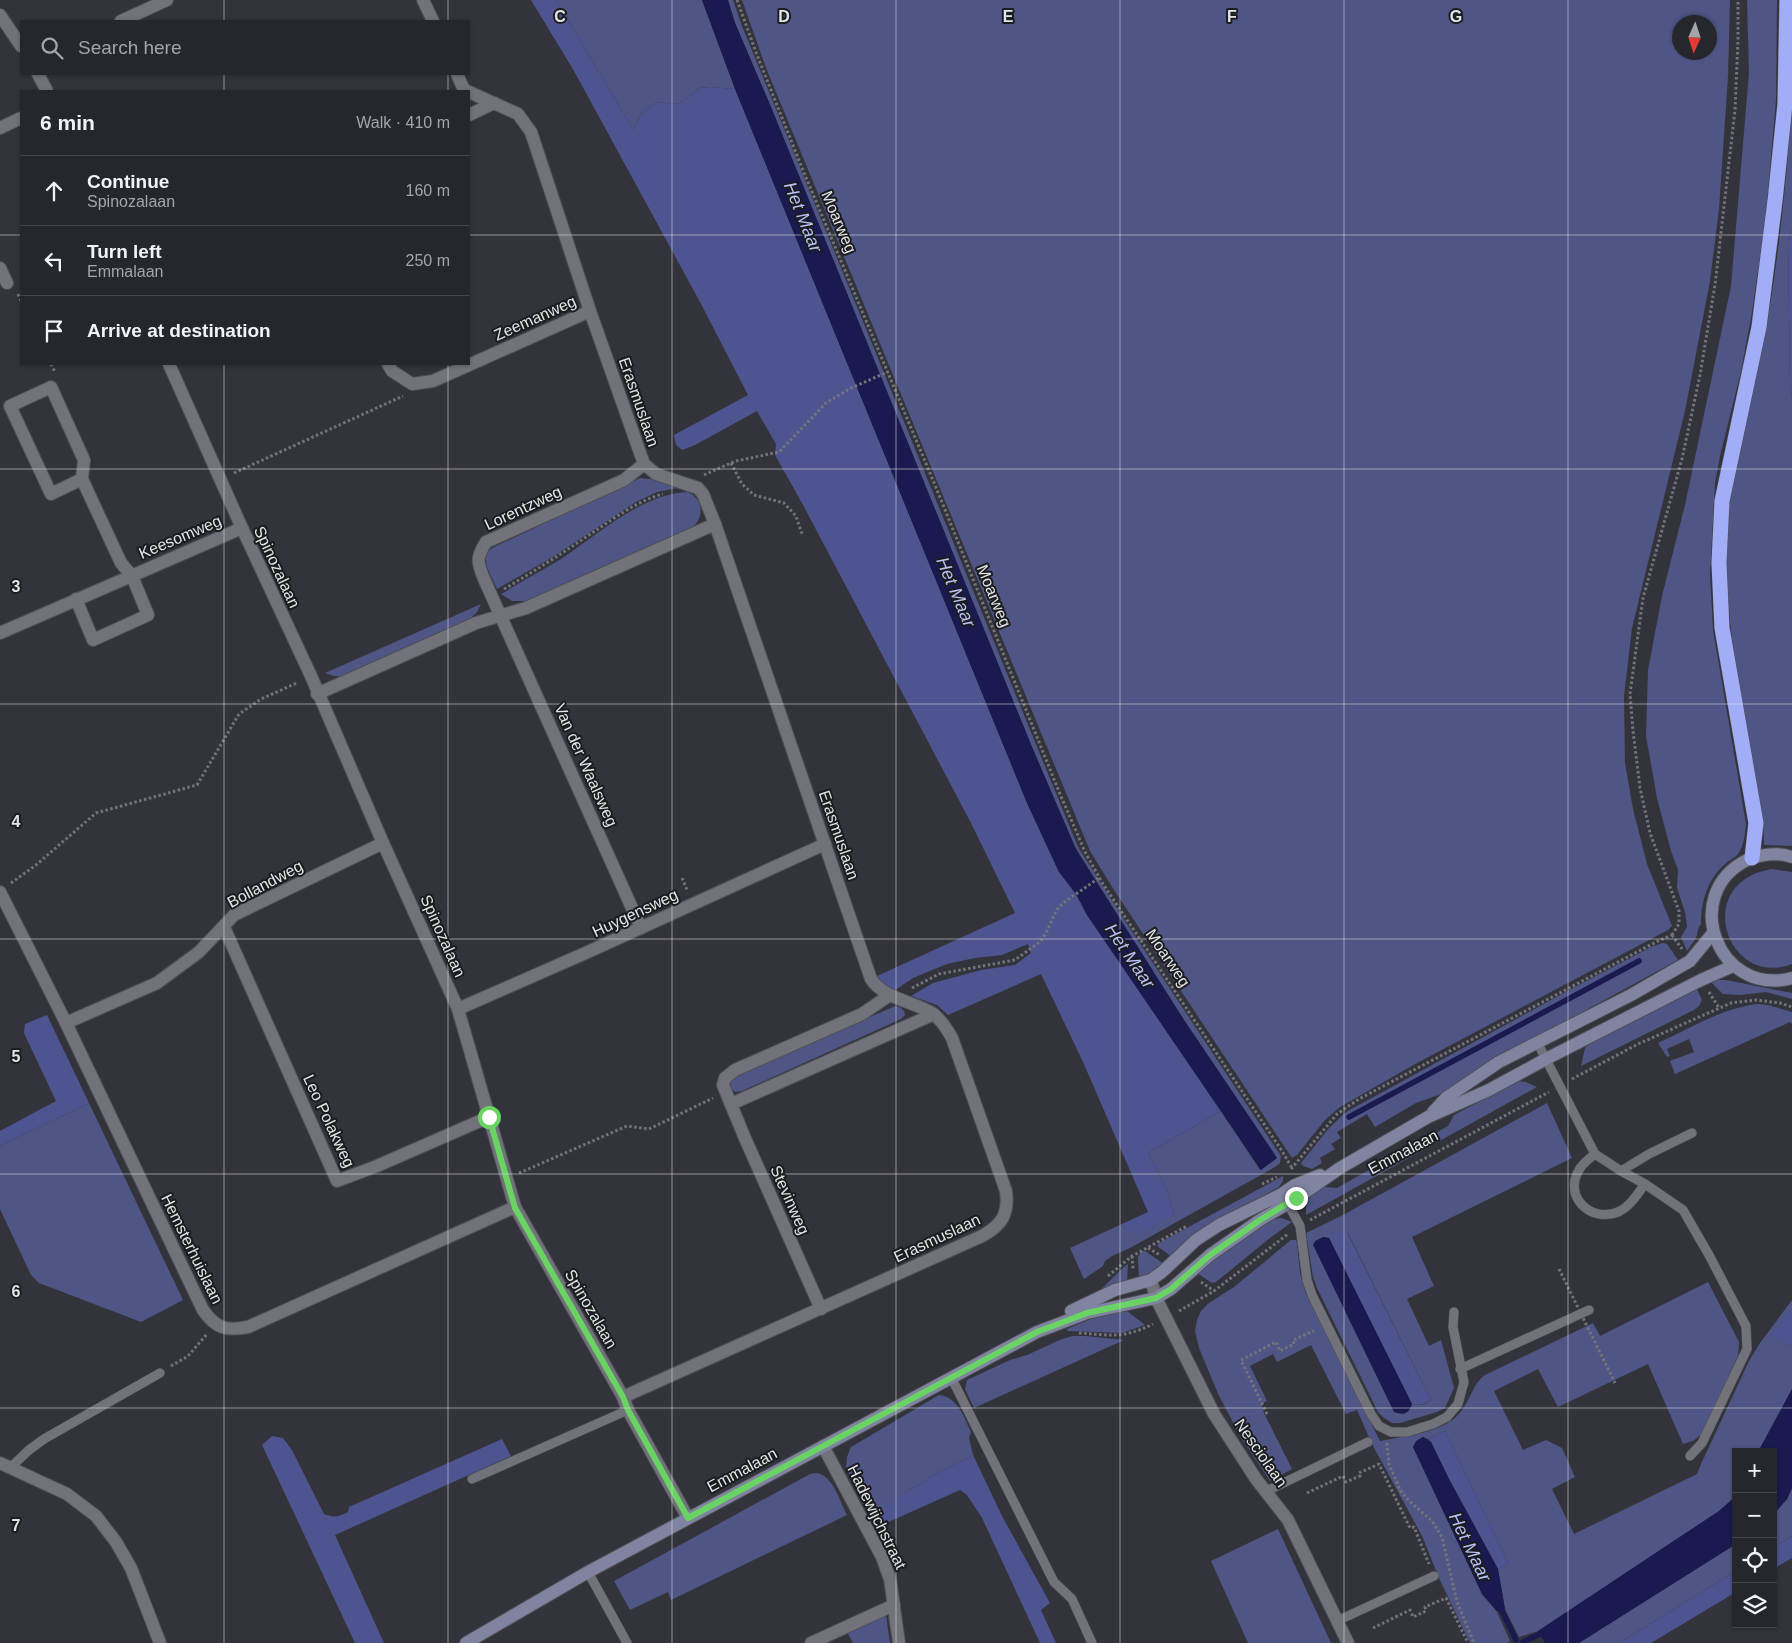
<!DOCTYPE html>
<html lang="en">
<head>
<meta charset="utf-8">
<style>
  :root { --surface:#26272c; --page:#2e2f34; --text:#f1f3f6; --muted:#a4a5a9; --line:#424448 }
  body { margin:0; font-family:Arial,sans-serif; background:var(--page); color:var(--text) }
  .controls { position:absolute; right:15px; bottom:15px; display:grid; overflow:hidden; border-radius:0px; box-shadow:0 1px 4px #0004 }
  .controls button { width:45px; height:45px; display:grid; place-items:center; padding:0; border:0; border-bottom:1px solid var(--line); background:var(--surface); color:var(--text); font:25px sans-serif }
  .compass { position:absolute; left:1672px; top:15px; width:45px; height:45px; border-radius:50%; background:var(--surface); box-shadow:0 1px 4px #0004; rotate:183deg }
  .stop { position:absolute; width:15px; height:15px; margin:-11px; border:4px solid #69d464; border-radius:50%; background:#fff }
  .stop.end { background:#69d464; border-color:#fff; box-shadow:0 1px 5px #0008 }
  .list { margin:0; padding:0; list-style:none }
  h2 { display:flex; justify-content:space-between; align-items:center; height:65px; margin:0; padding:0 20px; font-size:21px }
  h2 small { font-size:16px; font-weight:400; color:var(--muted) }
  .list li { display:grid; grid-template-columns:32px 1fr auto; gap:15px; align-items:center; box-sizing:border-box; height:70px; padding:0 20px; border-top:1px solid var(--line) }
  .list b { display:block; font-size:19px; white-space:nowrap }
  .list p { margin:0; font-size:16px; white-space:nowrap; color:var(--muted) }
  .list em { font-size:16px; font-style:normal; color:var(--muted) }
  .icon { flex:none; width:28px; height:28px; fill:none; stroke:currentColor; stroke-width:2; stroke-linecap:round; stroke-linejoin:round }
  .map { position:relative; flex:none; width:1792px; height:1643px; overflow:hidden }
  .search { position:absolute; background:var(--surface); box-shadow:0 1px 4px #0004; left:20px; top:20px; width:450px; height:55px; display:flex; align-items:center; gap:12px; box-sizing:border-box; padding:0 18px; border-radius:0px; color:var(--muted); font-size:19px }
  .panel { position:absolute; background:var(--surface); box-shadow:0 1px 4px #0004; left:20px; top:90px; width:450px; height:275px; border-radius:0px }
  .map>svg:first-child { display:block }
</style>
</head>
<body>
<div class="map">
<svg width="1792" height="1643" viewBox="0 0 1792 1643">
  <rect width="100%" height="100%" fill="#33343b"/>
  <g fill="#4f5585" fill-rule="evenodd">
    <polygon points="556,0 702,0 735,89 711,87 699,88 684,101 677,104 656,102 641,114 633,129"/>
    <polygon points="728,0 733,0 742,26 1078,847 1127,924 1281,1156 1280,1163 1275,1167 1130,1248 1112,1256 1105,1261 1103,1266 1084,1279 1070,1248 1122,1224 1126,1229 1174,1215 1168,1193 1148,1153 1221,1111 1260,1170 1277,1158 1184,1020 1075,847 1032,747 771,107 735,23"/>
    <path d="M742,0H1730L1728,76L1719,209L1710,281L1685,411L1632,628L1624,696L1625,763L1633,809L1647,864L1672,926L1668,930L1417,1063L1340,1107L1325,1120L1297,1155L1292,1158L1114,890L1090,851L766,68ZM1710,22V52H1680V22Z"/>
    <path d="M1747,0H1777L1776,100L1766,215L1752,312L1741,371L1720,456L1715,483L1710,574L1713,630L1746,824C1745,834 1744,846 1738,854C1735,858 1729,860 1725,864C1707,880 1701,902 1701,925L1699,926L1696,938L1687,951L1681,937L1687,927L1685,912L1677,888L1678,870L1671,851L1657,798L1646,736L1648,670L1662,596L1685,505L1731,286L1749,73Z"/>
    <path d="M1792,96V230L1788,240L1790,383L1792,398V846L1764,845L1763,820C1744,716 1719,612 1729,506C1732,467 1742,429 1751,391C1756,374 1761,357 1764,340C1779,259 1787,177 1792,96Z"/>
    <path d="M640,478L650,479L677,488L657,492L636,502L551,558L497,589C492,576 478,559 492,548Z"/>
    <path d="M688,492C705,500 704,520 690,529L528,601H512L501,594C521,582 541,571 561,559C597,535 643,493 688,492Z"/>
    <polygon points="481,604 477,612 469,620 344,676 334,676 325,673"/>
    <path d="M1772,869L1792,872V964C1726,989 1691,882 1772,869Z"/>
    <polygon points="1663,943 1667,944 1678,960 1496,1059 1444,1093 1416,1103 1375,1127 1367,1114 1337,1132 1341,1138 1331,1144 1335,1149 1320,1158 1322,1163 1312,1169 1303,1166 1301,1163 1329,1128 1346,1112 1571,989 1653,946"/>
    <polygon points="1709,980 1726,980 1792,993 1792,999 1766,992 1740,995 1723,994"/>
    <polygon points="1696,987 1702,1000 1699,1006 1694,1010 1581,1066 1585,1048 1592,1041"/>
    <path d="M1758,1004L1768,1005L1792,1012V1024L1790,1022L1675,1074L1670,1061L1694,1052L1689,1039L1667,1049L1670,1056L1667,1057L1658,1043C1691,1028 1722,1008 1758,1004Z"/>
    <polygon points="895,1006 900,1007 904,1011 905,1015 901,1019 742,1091 735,1092 731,1089 730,1082 734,1077"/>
    <polygon points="1518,1081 1526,1082 1537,1087 1306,1215 1306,1202 1310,1195 1325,1187 1337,1188 1374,1167 1379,1159 1386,1155 1395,1156 1448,1126 1454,1115"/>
    <polygon points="89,1103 183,1300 141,1322 39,1283 31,1275 0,1209 0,1146"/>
    <path d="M1547,1103L1572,1158L1412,1237L1434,1286L1407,1299L1429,1346L1441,1340L1454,1388L1445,1408L1437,1412L1400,1423H1392L1384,1418L1378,1412L1317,1288L1313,1277L1306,1233L1343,1215ZM1348,1233L1431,1400C1426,1405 1419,1406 1412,1404C1410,1410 1408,1413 1402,1414L1323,1237L1329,1238V1234Z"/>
    <polygon points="1283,1176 1283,1181 1279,1187 1234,1211 1172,1257 1157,1246 1159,1243"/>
    <polygon points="1281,1218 1292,1222 1270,1238 1216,1282 1212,1283 1197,1273 1219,1255 1274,1219"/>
    <path d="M1291,1240H1296L1297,1243L1300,1273L1306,1294L1380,1441C1404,1436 1447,1433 1462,1410C1471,1398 1473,1384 1485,1375L1593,1323L1600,1336L1708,1282L1739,1342L1738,1356L1702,1434L1693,1441L1683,1444L1648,1364L1558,1407L1538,1369L1494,1391L1523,1450L1546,1440L1562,1448L1575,1477L1552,1489L1574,1534L1697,1474L1701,1464L1749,1361L1760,1343L1792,1300V1309L1772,1335L1792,1347V1389L1758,1452H1736V1496L1719,1511L1538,1631L1519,1637L1505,1609L1498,1569L1508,1563L1445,1431L1428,1439L1423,1437L1417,1441L1413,1447L1482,1594L1497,1612L1510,1641L1507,1643H1470L1439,1578L1422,1536L1372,1444L1357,1410L1346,1414L1311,1345L1277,1362L1273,1354L1250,1366L1267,1401L1261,1404L1264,1413L1292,1469L1270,1481L1242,1439L1219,1396L1199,1348L1195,1331L1197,1320L1201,1311L1209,1303L1234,1287Z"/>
    <polygon points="1141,1251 1145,1251 1164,1264 1153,1274 1139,1279 1138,1257"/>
    <path d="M1128,1264L1127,1281L1094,1296C1106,1286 1116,1273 1128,1264Z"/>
    <polygon points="1127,1311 1145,1325 1122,1333 1068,1331 1067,1329 1103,1314"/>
    <polygon points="1073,1336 1085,1336 1124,1340 974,1408 965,1389 967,1380 1010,1360 1027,1355 1062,1339"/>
    <path d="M939,1395C958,1397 964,1417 971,1432L969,1438L973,1455L929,1477L924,1483L909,1490L899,1498L881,1517L884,1524L877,1532L846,1467L847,1457L851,1447Z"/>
    <path d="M817,1473C833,1476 840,1501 847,1515L671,1600L668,1592L630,1610L614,1581L810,1474Z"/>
    <polygon points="1792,1488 1792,1536 1773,1548 1773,1515 1787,1499"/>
    <polygon points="1278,1529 1331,1643 1248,1643 1211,1561"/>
    <polygon points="1736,1544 1736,1571 1619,1643 1579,1643"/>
    <polygon points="886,1615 890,1643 853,1643 847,1632"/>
  </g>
  <g fill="#4e548f">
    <polygon points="531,0 556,0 633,129 641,114 656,102 677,104 684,101 699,88 711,87 735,89 1027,803 1059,872 1076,894 1087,915 1221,1111 1148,1153 1168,1193 1174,1215 1138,1234 1126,1229 1122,1224 1148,1212 1083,1062 1041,974 948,1015 937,1005 911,996 933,983 981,970 1015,965 1031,953 1028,944 1002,955 975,958 947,964 913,978 895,990 885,986 877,976 1015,913 971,823 802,503 775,455 776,444 757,411 695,445 682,450 676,445 674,435 748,395 700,302 574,71"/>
    <polygon points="1792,230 1792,398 1790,383 1788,240"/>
    <polygon points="47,1015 89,1103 0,1146 0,1131 56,1101 24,1033 25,1024"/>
    <path d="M1346,1230L1431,1400C1426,1404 1419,1406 1412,1404L1329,1238V1234L1331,1233Z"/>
    <polygon points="1792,1309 1792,1347 1771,1335"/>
    <polygon points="1445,1431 1508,1563 1498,1569 1449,1479 1431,1442 1428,1439"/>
    <path d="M272,1436L283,1438L292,1450L324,1514C334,1518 338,1517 348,1512L349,1507L502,1439L511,1456L335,1535L384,1643H355L262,1445Z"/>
    <polygon points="973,1455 1002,1516 1050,1603 1041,1610 1056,1643 1040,1643 982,1518 967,1495 960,1490 884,1524 881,1517 883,1508 909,1490 924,1483 929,1477"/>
    <polygon points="1792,1536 1792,1558 1773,1569 1773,1548"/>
    <polygon points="1736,1571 1736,1592 1651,1643 1619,1643"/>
  </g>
  <g fill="#1a1a50">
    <polygon points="702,0 728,0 735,23 771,107 1032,747 1075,847 1080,856 1184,1020 1277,1158 1261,1170 1087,915 1076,894 1059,872 1027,803 735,89"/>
    <path d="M1323,1237L1329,1238L1412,1404C1408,1414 1404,1415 1394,1412L1313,1245L1315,1241Z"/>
    <polygon points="1792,1389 1792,1488 1787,1499 1773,1515 1773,1452 1758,1452"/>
    <polygon points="1423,1437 1431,1442 1449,1479 1498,1569 1505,1609 1497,1611 1482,1594 1413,1447 1416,1441"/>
    <polygon points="1736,1496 1736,1544 1579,1643 1545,1643 1538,1631 1719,1511"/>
  </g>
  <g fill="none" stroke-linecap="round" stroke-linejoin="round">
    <g stroke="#1a1a50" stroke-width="5.5">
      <polyline points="1349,1117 1639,961"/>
      <polyline points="1498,1603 1516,1640"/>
      <polyline points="1523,1642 1540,1634"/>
    </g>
    <defs>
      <g id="lane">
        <polyline points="1537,1042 1595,1154 1621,1171 1649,1154 1692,1133"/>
        <path d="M1595,1154C1590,1158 1582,1164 1579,1170C1563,1197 1591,1223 1618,1212C1630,1207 1638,1193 1645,1184"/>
        <polyline points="1621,1171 1645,1184 1683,1210 1709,1255 1746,1326 1747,1349 1702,1443 1690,1456"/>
        <polyline points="1286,1200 1300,1226 1307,1280 1312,1295 1371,1414 1379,1426 1391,1432 1407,1432 1433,1424 1447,1417 1458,1404 1464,1382 1453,1327 1454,1312"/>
        <polyline points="1460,1369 1589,1310"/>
        <polyline points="951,1377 1054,1582 1072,1599 1092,1643"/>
        <polyline points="10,1468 29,1450 44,1439 160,1373"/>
        <polyline points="472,1479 628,1410"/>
        <polyline points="1267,1491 1368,1442"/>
        <polyline points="588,1572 627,1643"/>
        <polyline points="1337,1621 1434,1576"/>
      </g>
      <g id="street">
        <polyline points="423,0 433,21"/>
        <polyline points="0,15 21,46"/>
        <polyline points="121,21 167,0"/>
        <polyline points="38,74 47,91"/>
        <polyline points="457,74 464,90 467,91"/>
        <path d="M469,92L518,114L531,132L590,311L644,464L656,474L698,488L703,494L715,524L871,979C884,999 913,1001 932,1013C941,1019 947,1029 952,1038L1006,1191C1009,1214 1002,1225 982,1236L623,1397"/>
        <polyline points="469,115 494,103"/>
        <polyline points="0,128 21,118"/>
        <polyline points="0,268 7,283"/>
        <polyline points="169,364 242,528 311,676 383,843 458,1009 515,1207 623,1397 628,1410 688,1518"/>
        <polyline points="388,364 392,371 412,384 433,381 590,311"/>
        <polyline points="76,599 93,640 148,615 132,576 121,563 82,479 84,460 51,387 10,406 51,494 82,479"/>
        <polyline points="0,633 242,528"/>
        <polyline points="317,694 476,623 526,608 715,524"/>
        <path d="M0,892L66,1023L203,1310C216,1329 227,1331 248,1327L515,1207"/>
        <polyline points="224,927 337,1181 377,1166 489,1117"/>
        <path d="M641,928L484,579C477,562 476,558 486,542L624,480L644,464"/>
        <polyline points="458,1009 590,951 825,844"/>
        <polyline points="66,1023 157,983 199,952 234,915 383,843"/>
        <polyline points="731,1104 934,1014"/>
        <polyline points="1151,1280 1156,1298 1214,1414 1256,1479 1288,1520 1348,1643"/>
        <polyline points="821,1309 744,1136 723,1085 725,1078 735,1070 862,1014 890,995"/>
        <polyline points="823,1446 882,1557 890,1579 899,1643"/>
        <polyline points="0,1463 67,1494 96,1516 116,1542 131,1568 160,1643"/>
        <polyline points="811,1643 894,1605"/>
      </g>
      <g id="secondary">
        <path d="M1792,857C1778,852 1761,854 1747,860C1679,894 1718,998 1792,978"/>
        <polyline points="1433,1112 1446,1098 1499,1062 1631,995 1690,961 1713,933"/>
        <polyline points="1071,1311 1115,1290 1151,1280 1162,1272 1196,1240 1219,1225 1282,1194 1295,1185 1320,1175"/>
        <polyline points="466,1643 588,1572 1037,1332 1087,1313 1156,1298 1171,1289 1210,1255 1260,1220 1297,1198 1340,1168 1428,1117 1489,1090 1546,1059 1701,980 1733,966"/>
      </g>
      <polyline id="highway" points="1752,858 1756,823 1722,628 1719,563 1722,501 1759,327 1775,201 1785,104 1787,0"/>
    </defs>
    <use href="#lane" stroke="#4f5055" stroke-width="10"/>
    <use href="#street" stroke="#4f5055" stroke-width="14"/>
    <use href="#secondary" stroke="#4f5055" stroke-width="14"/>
    <use href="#highway" stroke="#4f5055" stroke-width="16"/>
    <g stroke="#73747a" stroke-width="3" stroke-dasharray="2.5 2.5" stroke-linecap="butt">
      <polyline points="737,0 757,55 802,168 935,485 1060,794 1086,854 1103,884 1282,1151 1292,1168"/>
      <polyline points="18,294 21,301"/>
      <polyline points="51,364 55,372"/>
      <polyline points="731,463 742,484 754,495 784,503 796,516 802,534"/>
      <polyline points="234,473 403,396"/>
      <polyline points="704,475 736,461 779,452 826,403 849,389 888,372"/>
      <path d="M504,589C533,572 561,554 589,535C612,520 636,501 663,494"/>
      <polyline points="682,878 687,890"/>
      <polyline points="11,883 36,865 96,813 197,785 239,714 261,699 297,683"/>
      <polyline points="1672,935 1679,924 1679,911 1650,833 1640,788 1633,731 1630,694 1643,598 1682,459 1700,375 1715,285 1735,110 1738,40 1738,0"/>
      <polyline points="1672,935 1682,949"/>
      <polyline points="912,988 939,974 1015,960 1041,941 1047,931 1056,911 1063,903 1099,878"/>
      <polyline points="1709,992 1719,1008"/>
      <polyline points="1572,1079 1638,1044 1731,1003 1756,1000 1780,1003 1792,1007"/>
      <polyline points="1291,1169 1337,1114 1359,1099 1656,942 1672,935"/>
      <polyline points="519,1173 627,1126 649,1129 713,1098"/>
      <polyline points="1262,1184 1277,1177"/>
      <polyline points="1310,1220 1549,1092"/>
      <polyline points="1148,1248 1160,1255"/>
      <polyline points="1132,1256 1133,1269"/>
      <polyline points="1108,1276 1132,1256 1187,1226"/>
      <polyline points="1201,1282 1214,1291"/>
      <polyline points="1179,1311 1214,1291 1288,1234"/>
      <path d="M1079,1333C1110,1335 1123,1339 1153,1324"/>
      <polyline points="171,1366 188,1356 207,1334"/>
      <polyline points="1267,1414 1241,1360 1276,1342 1280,1351 1294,1344 1293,1340 1314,1331"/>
      <polyline points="1387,1443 1389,1464 1400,1490 1407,1499 1432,1521 1442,1537 1457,1602 1474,1643"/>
      <polyline points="1307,1493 1343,1476 1346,1482 1360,1476 1359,1473 1379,1464 1410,1528 1414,1527 1429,1564"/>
      <polyline points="1373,1628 1410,1610 1413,1617 1426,1611 1425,1607 1446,1598 1468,1643"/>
    </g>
    <use href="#lane" stroke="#71727a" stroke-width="9"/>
    <use href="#street" stroke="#71727a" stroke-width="12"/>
    <use href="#secondary" stroke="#8084a0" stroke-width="12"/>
    <use href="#highway" stroke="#a2adf7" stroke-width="15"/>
    <polyline stroke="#73747a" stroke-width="3" stroke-dasharray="2.5 2.5" stroke-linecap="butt" points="1559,1269 1615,1383"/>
  </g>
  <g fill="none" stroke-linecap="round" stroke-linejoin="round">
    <polyline stroke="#69d464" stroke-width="6" points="489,1117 515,1208 623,1397 628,1410 688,1518 1037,1332 1087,1313 1156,1298 1171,1289 1210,1255 1260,1220 1296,1198"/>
  </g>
  <path fill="none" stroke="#e3e4e8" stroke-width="1" stroke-opacity="0.55" d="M224,0V21M448,0V21M672,0V1643M896,0V1643M1120,0V1643M1344,0V1643M1568,0V1643M224,74V91M448,74V91M0,235H21M469,235H1792M224,364V1643M448,364V1643M0,469H1792M0,704H1792M0,939H1792M0,1174H1792M0,1408H1792"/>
  <g text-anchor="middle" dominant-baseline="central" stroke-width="4" stroke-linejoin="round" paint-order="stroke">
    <g font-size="16" fill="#e3e4e8" stroke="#1b1c1f">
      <text transform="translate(839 222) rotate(67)">Moarweg</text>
      <text transform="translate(535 318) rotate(-24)">Zeemanweg</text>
      <text transform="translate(639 402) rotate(71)">Erasmuslaan</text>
      <text transform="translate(523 508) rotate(-25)">Lorentzweg</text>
      <text transform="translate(180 537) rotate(-23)">Keesomweg</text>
      <text transform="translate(277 567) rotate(65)">Spinozalaan</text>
      <text transform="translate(994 596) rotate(68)">Moarweg</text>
      <text transform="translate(586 765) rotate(66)">Van der Waalsweg</text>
      <text transform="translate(839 835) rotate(71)">Erasmuslaan</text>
      <text transform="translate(265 884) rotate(-28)">Bollandweg</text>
      <text transform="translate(635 913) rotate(-25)">Huygensweg</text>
      <text transform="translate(443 936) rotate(66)">Spinozalaan</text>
      <text transform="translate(1168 958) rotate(56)">Moarweg</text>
      <text transform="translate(329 1121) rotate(65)">Leo Polakweg</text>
      <text transform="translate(1403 1152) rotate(-28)">Emmalaan</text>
      <text transform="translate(790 1200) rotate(66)">Stevinweg</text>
      <text transform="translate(937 1238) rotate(-25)">Erasmuslaan</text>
      <text transform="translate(192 1249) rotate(64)">Hemsterhuislaan</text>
      <text transform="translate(591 1309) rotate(60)">Spinozalaan</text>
      <text transform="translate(1261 1453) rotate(55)">Nesciolaan</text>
      <text transform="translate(742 1470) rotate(-28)">Emmalaan</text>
      <text transform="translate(877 1517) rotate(64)">Hadewijchstraat</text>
    </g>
    <g font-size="18" font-style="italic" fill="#b8c1f6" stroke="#1b1c1f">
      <text transform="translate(803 217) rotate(68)">Het Maar</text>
      <text transform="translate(956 592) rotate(67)">Het Maar</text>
      <text transform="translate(1130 956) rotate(56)">Het Maar</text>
      <text transform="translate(1470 1547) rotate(64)">Het Maar</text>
    </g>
  </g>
  <g font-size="16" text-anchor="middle" font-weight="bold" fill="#e3e4e8" stroke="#1b1c1f" stroke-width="4" stroke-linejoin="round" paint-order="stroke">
    <text x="560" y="22">C</text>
    <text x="784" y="22">D</text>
    <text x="1008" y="22">E</text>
    <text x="1232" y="22">F</text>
    <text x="1456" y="22">G</text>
    <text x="16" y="592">3</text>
    <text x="16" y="827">4</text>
    <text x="16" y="1062">5</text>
    <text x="16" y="1297">6</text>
    <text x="16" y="1531">7</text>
  </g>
</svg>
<div class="controls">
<button>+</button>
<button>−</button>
<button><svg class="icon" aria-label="locate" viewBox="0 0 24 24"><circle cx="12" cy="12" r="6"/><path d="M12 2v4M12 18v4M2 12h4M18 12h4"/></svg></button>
<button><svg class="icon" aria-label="layers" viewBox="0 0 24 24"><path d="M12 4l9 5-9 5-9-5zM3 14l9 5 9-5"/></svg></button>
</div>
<svg class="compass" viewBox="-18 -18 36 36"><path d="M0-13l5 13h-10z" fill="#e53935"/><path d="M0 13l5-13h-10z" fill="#a4a5a9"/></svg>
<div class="stop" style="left:489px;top:1117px"></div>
<div class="stop end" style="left:1296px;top:1198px"></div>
<div class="search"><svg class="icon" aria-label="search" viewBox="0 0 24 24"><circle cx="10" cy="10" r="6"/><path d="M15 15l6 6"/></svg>Search here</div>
<section class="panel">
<h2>6 min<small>Walk · 410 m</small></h2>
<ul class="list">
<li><svg class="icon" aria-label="ahead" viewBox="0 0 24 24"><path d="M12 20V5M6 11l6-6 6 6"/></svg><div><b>Continue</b><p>Spinozalaan</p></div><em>160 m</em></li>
<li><svg class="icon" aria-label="left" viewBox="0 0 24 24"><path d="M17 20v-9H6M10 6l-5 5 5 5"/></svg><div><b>Turn left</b><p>Emmalaan</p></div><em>250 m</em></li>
<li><svg class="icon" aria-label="arrive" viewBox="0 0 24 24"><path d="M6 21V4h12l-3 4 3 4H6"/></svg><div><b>Arrive at destination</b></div></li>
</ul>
</section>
</div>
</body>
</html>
